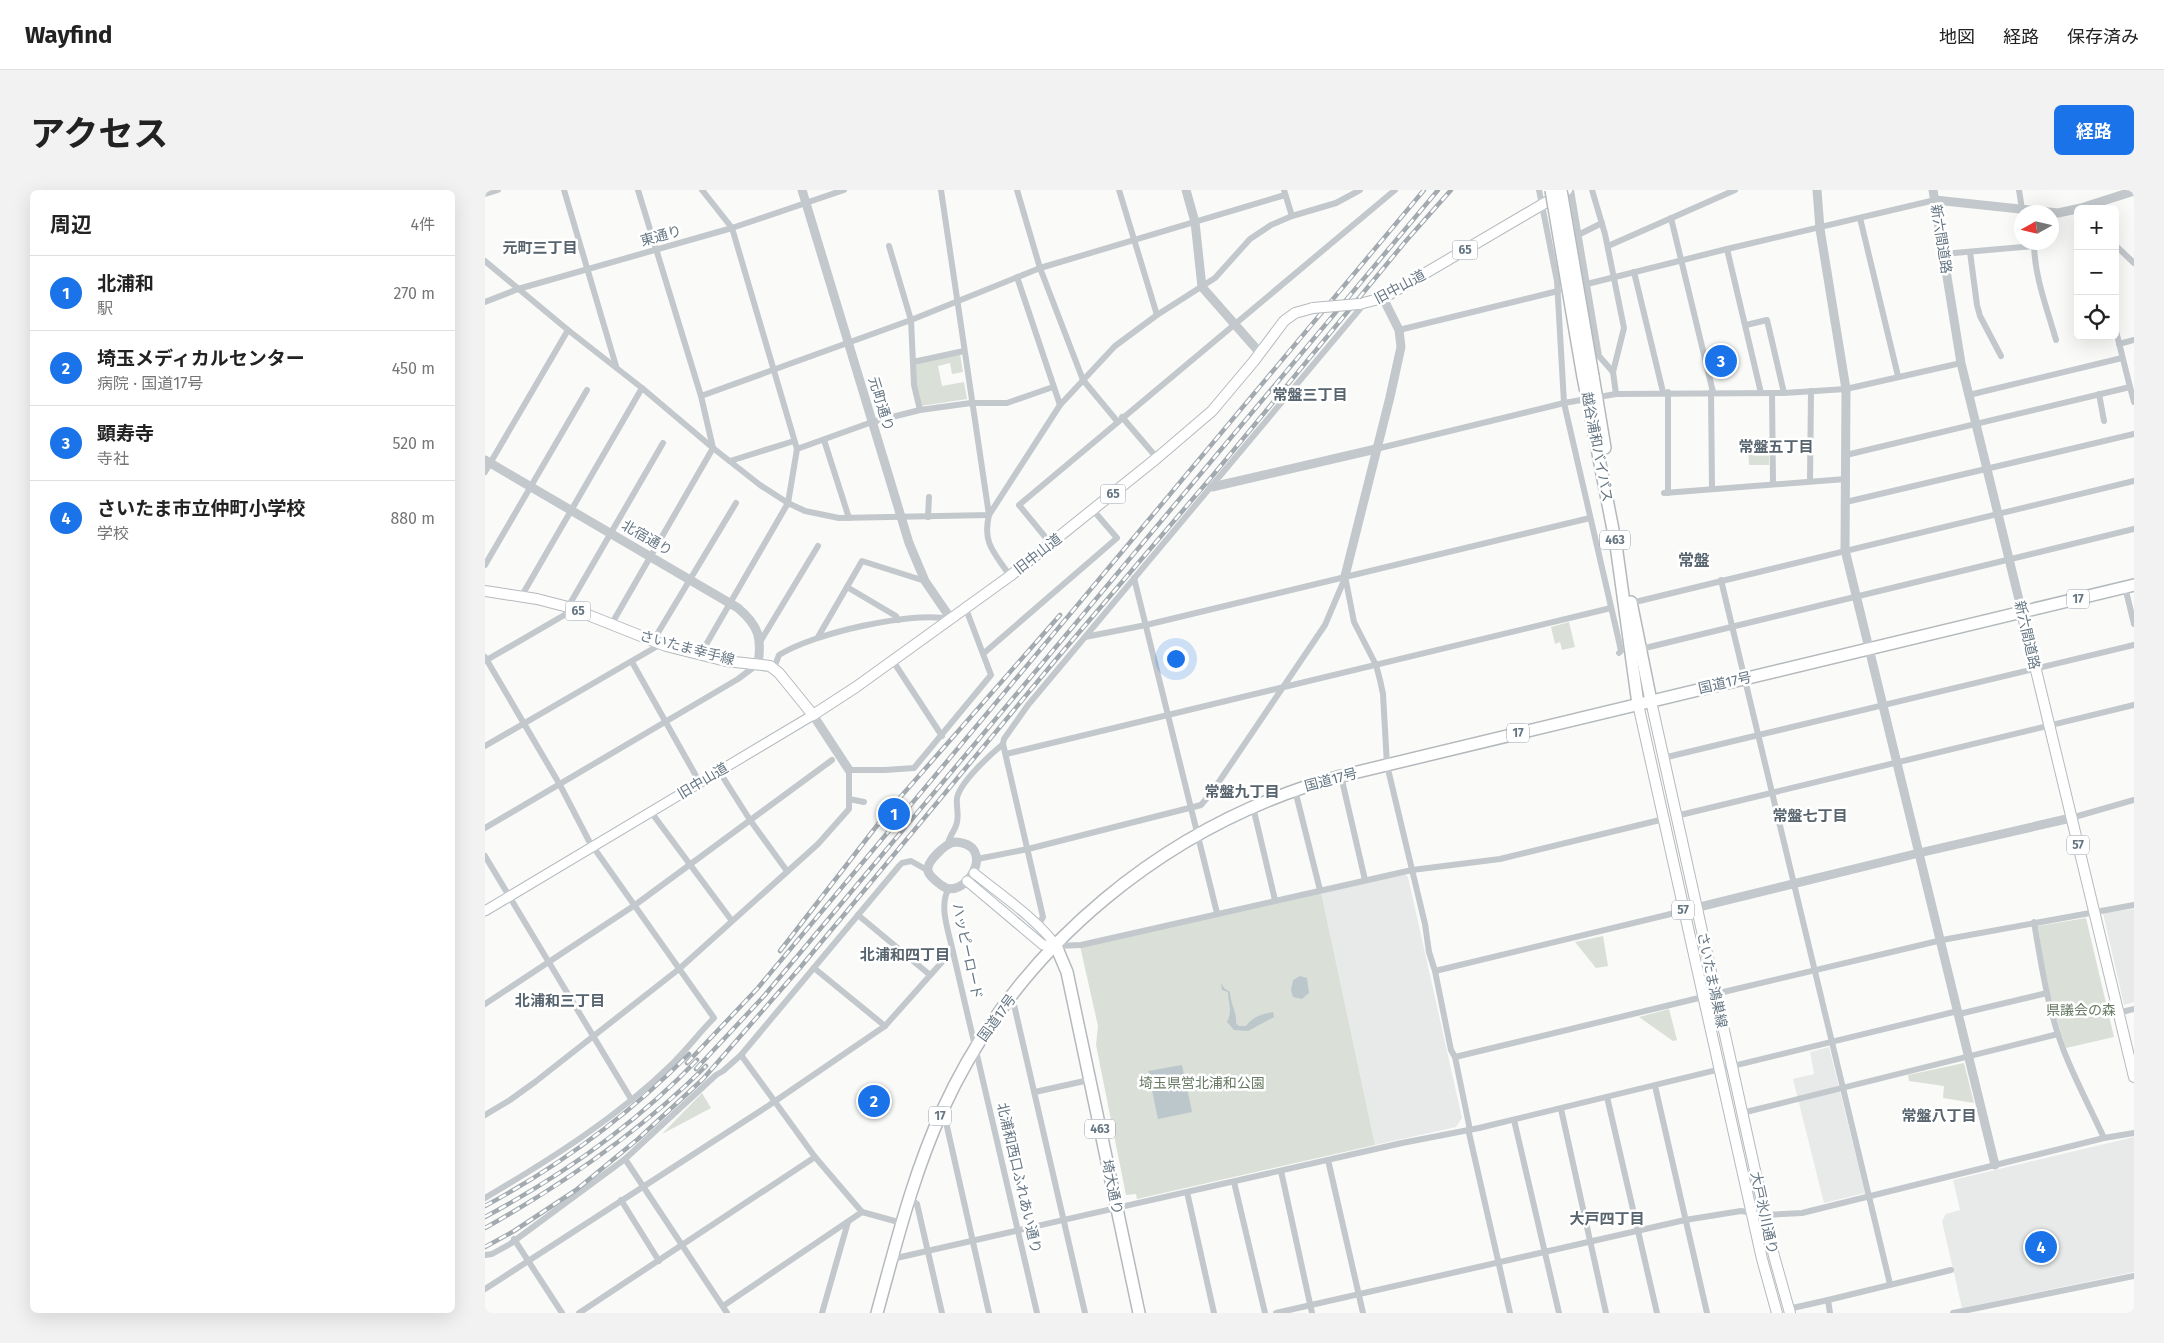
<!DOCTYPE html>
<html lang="ja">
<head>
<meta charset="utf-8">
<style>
  :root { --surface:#fff; --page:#f2f2f2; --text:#222; --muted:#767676; --line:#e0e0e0; --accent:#1a73e8 }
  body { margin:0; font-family:"Fira Sans","Noto Sans JP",sans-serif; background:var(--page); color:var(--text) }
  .controls { position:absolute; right:15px; top:15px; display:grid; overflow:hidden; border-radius:8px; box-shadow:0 5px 20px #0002 }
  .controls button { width:45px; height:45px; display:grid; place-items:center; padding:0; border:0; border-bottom:1px solid var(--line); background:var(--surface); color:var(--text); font:25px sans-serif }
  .compass { position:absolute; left:1529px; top:15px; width:45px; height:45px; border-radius:50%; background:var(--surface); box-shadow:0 5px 20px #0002; rotate:262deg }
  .you { position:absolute; left:690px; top:468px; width:18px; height:18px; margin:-12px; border:4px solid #fff; border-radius:50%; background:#1a73e8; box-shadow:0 0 0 8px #1a73e833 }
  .badge { display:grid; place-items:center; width:32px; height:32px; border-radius:50%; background:var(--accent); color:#fff; font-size:16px; font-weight:700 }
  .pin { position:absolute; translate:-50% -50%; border:2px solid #fff; box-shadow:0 1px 5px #0006 }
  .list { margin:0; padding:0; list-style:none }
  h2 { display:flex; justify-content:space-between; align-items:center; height:65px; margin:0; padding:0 20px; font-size:21px }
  h2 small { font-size:16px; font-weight:400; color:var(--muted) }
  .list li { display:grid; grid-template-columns:32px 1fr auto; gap:15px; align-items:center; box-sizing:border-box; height:75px; padding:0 20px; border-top:1px solid var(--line) }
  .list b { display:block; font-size:19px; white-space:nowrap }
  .list p { margin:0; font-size:16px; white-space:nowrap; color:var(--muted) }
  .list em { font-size:16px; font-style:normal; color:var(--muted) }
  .icon { flex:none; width:28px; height:28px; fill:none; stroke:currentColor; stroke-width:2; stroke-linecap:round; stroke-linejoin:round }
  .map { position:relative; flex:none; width:1649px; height:1123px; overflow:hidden; border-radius:8px }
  header { display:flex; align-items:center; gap:30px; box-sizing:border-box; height:70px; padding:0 25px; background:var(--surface); border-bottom:1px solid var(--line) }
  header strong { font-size:24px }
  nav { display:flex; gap:28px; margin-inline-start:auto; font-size:18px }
  .intro { display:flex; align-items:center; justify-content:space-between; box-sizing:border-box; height:120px; padding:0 30px }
  h1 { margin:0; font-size:35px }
  .button { padding:12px 22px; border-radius:8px; background:var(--accent); color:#fff; font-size:18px; font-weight:700 }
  main { display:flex; gap:30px; padding:0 30px }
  aside { flex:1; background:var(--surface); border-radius:8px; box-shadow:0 5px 20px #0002 }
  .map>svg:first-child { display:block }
</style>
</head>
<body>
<header>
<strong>Wayfind</strong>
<nav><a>地図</a><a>経路</a><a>保存済み</a></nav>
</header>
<div class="intro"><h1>アクセス</h1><a class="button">経路</a></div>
<main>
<aside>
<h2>周辺<small>4件</small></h2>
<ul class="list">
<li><span class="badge">1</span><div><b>北浦和</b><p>駅</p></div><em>270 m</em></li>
<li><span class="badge">2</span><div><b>埼玉メディカルセンター</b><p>病院 · 国道17号</p></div><em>450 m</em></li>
<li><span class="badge">3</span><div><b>顕寿寺</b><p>寺社</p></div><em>520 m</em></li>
<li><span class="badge">4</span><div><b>さいたま市立仲町小学校</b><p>学校</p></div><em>880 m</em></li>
</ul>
</aside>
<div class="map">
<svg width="1649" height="1123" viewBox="0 0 1649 1123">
  <rect width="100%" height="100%" fill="#fafaf8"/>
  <g fill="#e8e9e9">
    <polygon points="919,684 923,687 977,928 971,937 890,955 836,702"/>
    <polygon points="1649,719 1649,812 1639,815 1618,723"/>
    <polygon points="1344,857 1380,1003 1339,1013 1308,889 1329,884 1325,862"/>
    <polygon points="1649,947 1649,1082 1477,1118 1457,1031 1461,1024 1475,1020 1468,990"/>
  </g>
  <g fill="#dadfd7">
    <polygon points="475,164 478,182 467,184 465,173 453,176 457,196 479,192 482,209 436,216 431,194 431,173"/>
    <polygon points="1284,256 1284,275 1264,275 1263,257"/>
    <polygon points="1084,432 1090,457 1077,460 1075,452 1070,454 1066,437"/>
    <polygon points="836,702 890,955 652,1009 651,1004 641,1005 611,855 613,836 595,756"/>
    <path d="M1601,728L1629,847L1581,858C1567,819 1558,777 1553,736Z"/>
    <polygon points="1118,746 1123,776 1111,778 1090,752"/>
    <polygon points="1184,819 1192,850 1188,851 1154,827"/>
    <polygon points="1479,873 1489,913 1458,908 1459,896 1424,891 1423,885"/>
    <polygon points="217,903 226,918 177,944"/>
  </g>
  <g fill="#bbc7cb">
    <polygon points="815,786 822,788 824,803 817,809 808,807 806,800 808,790"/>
    <path d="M736,793L739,798L745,802C745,813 752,822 751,833L754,836H761C769,826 776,824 788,822L789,827L763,841L749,840L742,832C748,820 743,813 743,802L737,800Z"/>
    <polygon points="697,875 707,922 673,929 663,881"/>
  </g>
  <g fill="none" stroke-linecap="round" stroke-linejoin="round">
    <defs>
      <g id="secondary">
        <path d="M489,683C512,702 556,732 571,756"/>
        <polyline points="482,691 558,755 571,756"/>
        <polyline points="0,721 328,525"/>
      </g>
      <g id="primary">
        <polyline points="874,114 898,108 1082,0"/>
        <polyline points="0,401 52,409 83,417 181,456 241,471 285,476 294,483 328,525 371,497 525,386 672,268 727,221 769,171 799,131 810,123 828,118"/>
        <polyline points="1537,422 1649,887"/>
        <polyline points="1166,511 1289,1066 1305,1123"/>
        <polyline points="1153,514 1277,1069 1292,1123"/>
      </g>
      <g id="trunk">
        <polyline points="1108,186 1120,258"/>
        <polyline points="1098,187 1131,355 1153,514"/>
        <polyline points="1146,412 1166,511"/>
        <polyline points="571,756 582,782 654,1123"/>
        <path d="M392,1123C411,1054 428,984 458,919C533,755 683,633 856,586L1649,395"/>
      </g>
    </defs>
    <use href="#secondary" stroke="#b3babf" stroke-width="11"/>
    <use href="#primary" stroke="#b5babe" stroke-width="12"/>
    <use href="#trunk" stroke="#b4b9bd" stroke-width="14"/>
    <g stroke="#c3c8cc" stroke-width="6">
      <polyline points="79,0 131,176"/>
      <path d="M456,0L504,325C497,354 510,363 525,386"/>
      <polyline points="532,0 555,78 598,190 632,231"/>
      <polyline points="634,0 672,125"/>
      <polyline points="799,0 807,26"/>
      <polyline points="1054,0 1072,91 1079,213 1131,204 1299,203 1361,199 1476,173"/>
      <polyline points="1086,0 1114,166 1128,182"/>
      <polyline points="1107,0 1120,44 1139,138 1128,182 1131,204"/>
      <polyline points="1534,0 1537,19"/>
      <polyline points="0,4 13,0"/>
      <polyline points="1186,28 1228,202"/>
      <polyline points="1375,28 1413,186"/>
      <polyline points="1093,45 1117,33"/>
      <path d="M1549,52C1549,86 1562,118 1571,150"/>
      <polyline points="1630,55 1649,73"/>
      <polyline points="404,56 426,130 429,195 435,220"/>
      <polyline points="1123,56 1250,0"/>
      <polyline points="1242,59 1276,203"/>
      <polyline points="1485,62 1492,115 1495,126 1516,166"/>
      <polyline points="1458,64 1549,56"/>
      <polyline points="0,71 83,140 157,198 228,258 275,295 303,313 320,321 354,328 504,325 575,215 630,156 672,125 730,88 765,49 786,35 807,26 851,13 875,0"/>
      <polyline points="1149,82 1178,202"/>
      <polyline points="532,87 575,215"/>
      <polyline points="1102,94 1242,59 1450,10"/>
      <polyline points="0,112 33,99 247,38 359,0"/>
      <polyline points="1261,135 1282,130 1299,203"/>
      <polyline points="1630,137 1645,197"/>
      <polyline points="914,140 1073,101"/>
      <polyline points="1634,154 1649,150"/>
      <polyline points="428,172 479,161"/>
      <polyline points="1226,202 1227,299"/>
      <polyline points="1287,203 1288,294"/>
      <polyline points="1614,204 1619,231"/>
      <polyline points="1484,205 1637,168"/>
      <polyline points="216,206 426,130 555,78 800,5"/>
      <polyline points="637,227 672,268"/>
      <polyline points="339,250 364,328"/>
      <polyline points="312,259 387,232 435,220 486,213 522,213 568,197"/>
      <polyline points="891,259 1079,213 1133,447 1136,461 1134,463"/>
      <polyline points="1361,265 1645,197 1649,212"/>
      <polyline points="245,271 309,251"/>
      <polyline points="0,282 83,140"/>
      <polyline points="1325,291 1326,201"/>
      <polyline points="1179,303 1361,289"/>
      <polyline points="1183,303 1183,202"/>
      <polyline points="1361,312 1649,244"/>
      <polyline points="443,327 444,307"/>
      <polyline points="566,354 534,315 910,0"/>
      <polyline points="0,375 102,200"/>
      <polyline points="860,386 869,432 891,475 895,490 898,504 902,575 940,734 944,762 950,781 966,860 970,867 984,935 984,943 1025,1123"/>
      <polyline points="649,388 732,723"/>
      <polyline points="1236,390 1405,1094"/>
      <polyline points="362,397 411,426 413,430"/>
      <polyline points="1640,397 1649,434"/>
      <polyline points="36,407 157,198"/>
      <polyline points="1146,413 1649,291"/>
      <polyline points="83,417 178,253"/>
      <polyline points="126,435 228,258 216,206 153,0"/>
      <polyline points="333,447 377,371 440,391"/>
      <polyline points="600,447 661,435 1105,328"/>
      <polyline points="168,451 251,313"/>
      <polyline points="275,452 333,356"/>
      <polyline points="1156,459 1649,339"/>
      <polyline points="499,463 632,348 608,320"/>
      <polyline points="215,465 303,313 312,259 247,38 217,0"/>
      <path d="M0,467L75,595L104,651L229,828C215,842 203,858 188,873C133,927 66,969 0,1008"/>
      <polyline points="0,471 88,420"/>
      <polyline points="408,471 457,546"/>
      <polyline points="147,472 215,593"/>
      <path d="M289,478L294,465C329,443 426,421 466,429"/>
      <polyline points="518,554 558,727 553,736"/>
      <polyline points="0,556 176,454"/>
      <polyline points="521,564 1126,418"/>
      <polyline points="1178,568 1649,455"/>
      <polyline points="234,581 265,630 302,681"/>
      <polyline points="856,586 880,690"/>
      <polyline points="810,600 835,700"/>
      <polyline points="364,609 379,612"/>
      <polyline points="768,617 790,710"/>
      <polyline points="166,622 247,731"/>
      <polyline points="1191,626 1649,515"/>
      <polyline points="1586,628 1649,610"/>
      <polyline points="0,638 253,489 273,474"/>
      <path d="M463,653C465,645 471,639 472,632C474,624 471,616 472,608C475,592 506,564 518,554L519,549L543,515L879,114"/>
      <polyline points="0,666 146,909"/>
      <polyline points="492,669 543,659 716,615 727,602 840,435 860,388"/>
      <path d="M464,698C453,716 464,742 468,762L552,1123"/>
      <polyline points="373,725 445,785"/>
      <path d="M1549,732C1557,779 1564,827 1583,871C1594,897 1607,922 1619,948"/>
      <polyline points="571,756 596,755 927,680 1015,669 1179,629"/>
      <polyline points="329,778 400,836"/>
      <polyline points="950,781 1198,721"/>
      <polyline points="1230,804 1457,750 1649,715"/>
      <polyline points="527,806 600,1123"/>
      <polyline points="0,814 150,715 347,570"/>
      <polyline points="1633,823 1649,819"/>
      <polyline points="1474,824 1562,803"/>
      <polyline points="970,867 1218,807"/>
      <polyline points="1170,896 1222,1123"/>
      <polyline points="550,902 604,890"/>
      <polyline points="1122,907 1172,1123"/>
      <polyline points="458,919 504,1123"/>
      <polyline points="1076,919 1121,1123"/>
      <polyline points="1257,923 1573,844"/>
      <polyline points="0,925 25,910 50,892 194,779 333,654 364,619 364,580 400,580 429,578 506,485 481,419"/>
      <polyline points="1029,930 1074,1123"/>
      <polyline points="140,969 242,1123"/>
      <polyline points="843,970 878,1123"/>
      <polyline points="796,981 827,1123"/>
      <polyline points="749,992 780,1123"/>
      <polyline points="702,1002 729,1123"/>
      <polyline points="425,1009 432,1014 457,1123"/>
      <polyline points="136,1010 174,1071"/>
      <polyline points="417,1033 377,1022 330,967 256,865 414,676 417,673 426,671 442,680"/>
      <polyline points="29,1049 77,1123"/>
      <polyline points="0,1065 7,1064 25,1054 140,969 231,885 238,881 256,865"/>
      <polyline points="407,1069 917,953 994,938 1473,821"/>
      <polyline points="0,1099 283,916 400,836 465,763 468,762"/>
      <polyline points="238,1116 377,1022"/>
      <polyline points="1303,1119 1343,1110"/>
      <polyline points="94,1123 330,967"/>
      <polyline points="337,1123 363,1032"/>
      <polyline points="791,1123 1200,1030 1256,1021 1280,1025 1317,1023 1619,948 1649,943"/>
      <polyline points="1345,1123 1343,1110 1466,1080"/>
      <polyline points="1468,1123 1649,1086"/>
    </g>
    <g stroke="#c3c8cc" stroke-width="9">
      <polyline points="317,0 424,353 440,391 466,429"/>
      <polyline points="701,0 710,32 717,97 775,163"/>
      <polyline points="1332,0 1335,39 1361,199 1360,360 1510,975"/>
      <polyline points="1448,0 1476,173 1537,422"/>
      <polyline points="1450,10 1573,23 1596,18 1649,1"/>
      <path d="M0,270L253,418C274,436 277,448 273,474"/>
      <polyline points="727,297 891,259"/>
      <polyline points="860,386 905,207 916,157 914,140 898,108"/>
      <polyline points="328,525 364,580"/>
      <path d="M469,652C515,653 480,714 456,695C452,692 444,686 443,681C441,671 461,654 469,652Z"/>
      <polyline points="1198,721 1434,663 1586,628"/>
    </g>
    <use href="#secondary" stroke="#fff" stroke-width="9"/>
    <use href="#primary" stroke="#fff" stroke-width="10"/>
    <use href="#trunk" stroke="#fff" stroke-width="11"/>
    <defs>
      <g id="rail">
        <polyline points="295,761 404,620 575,425"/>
        <polyline points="202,873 272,799 939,0"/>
        <polyline points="211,879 279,806 953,0"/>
        <path d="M0,1016C74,976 145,924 204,864"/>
        <path d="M0,1027C76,986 152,933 212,870"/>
        <path d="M0,1038C80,993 156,941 221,876"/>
        <polyline points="0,1057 29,1041 91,1000 153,949 218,889 314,779 568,473 729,284 920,52 966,0"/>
      </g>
    </defs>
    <use href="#rail" stroke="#a2aab0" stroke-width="4.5"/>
    <use href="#rail" stroke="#fff" stroke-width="2.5" stroke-dasharray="8" stroke-linecap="butt"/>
    <defs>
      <polyline id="primary-bridge" points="828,118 874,114"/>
      <g id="trunk-bridge">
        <polyline points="1066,0 1098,187"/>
        <polyline points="1076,0 1108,186"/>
      </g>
    </defs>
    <use href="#primary-bridge" stroke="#b5babe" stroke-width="12" stroke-linecap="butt"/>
    <use href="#trunk-bridge" stroke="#b4b9bd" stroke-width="14" stroke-linecap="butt"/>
    <use href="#primary-bridge" stroke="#fff" stroke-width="10"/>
    <use href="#trunk-bridge" stroke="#fff" stroke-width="11"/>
  </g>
  <g text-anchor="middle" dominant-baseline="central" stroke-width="5" stroke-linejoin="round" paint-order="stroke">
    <g fill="#fff" stroke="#939fa8" stroke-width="1">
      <rect x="967.5" y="50.5" width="25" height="19" rx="4"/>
      <rect x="615.5" y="294.5" width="25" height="19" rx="4"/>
      <rect x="1115" y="340.5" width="30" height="19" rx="4"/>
      <rect x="1582" y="399.5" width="22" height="19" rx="4"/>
      <rect x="80.5" y="411.5" width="25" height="19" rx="4"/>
      <rect x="1022" y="533.5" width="22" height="19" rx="4"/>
      <rect x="1582" y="645.5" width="22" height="19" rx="4"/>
      <rect x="1187" y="710.5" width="22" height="19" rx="4"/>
      <rect x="444" y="916.5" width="22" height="19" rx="4"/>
      <rect x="600" y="929.5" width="30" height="19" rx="4"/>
    </g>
    <g font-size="12" font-weight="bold" fill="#657683">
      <text x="980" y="60">65</text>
      <text x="628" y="304">65</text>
      <text x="1130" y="350">463</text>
      <text x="1593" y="409">17</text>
      <text x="93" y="421">65</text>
      <text x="1033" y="543">17</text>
      <text x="1593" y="655">57</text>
      <text x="1198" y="720">57</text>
      <text x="455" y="926">17</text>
      <text x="615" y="939">463</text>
    </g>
    <g font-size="14" fill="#657683" stroke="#fff">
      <text transform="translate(176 46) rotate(-16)">東通り</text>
      <text transform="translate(1456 49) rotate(81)">新六間道路</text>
      <text transform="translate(915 97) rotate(-28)">旧中山道</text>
      <text transform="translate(396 214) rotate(73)">元町通り</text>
      <text transform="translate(1112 257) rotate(79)">越谷浦和バイパス</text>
      <text transform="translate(162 348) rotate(30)">北宿通り</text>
      <text transform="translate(553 364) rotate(-38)">旧中山道</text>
      <text transform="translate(1542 445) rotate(77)">新六間道路</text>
      <text transform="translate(202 458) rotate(15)">さいたま幸手線</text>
      <text transform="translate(1240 493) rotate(-13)">国道17号</text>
      <text transform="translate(846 590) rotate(-15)">国道17号</text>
      <text transform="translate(218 591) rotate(-31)">旧中山道</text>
      <text transform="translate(482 761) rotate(78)">ハッピーロード</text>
      <text transform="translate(1227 790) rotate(78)">さいたま鴻巣線</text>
      <text transform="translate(512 828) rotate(-54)">国道17号</text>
      <text transform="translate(534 988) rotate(77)">北浦和西口ふれあい通り</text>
      <text transform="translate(627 997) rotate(78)">埼大通り</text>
      <text transform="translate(1279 1023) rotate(78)">大戸氷川通り</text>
    </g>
    <g font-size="14" fill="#687a64" stroke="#fff">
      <text x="1596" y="820">県議会の森</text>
      <text x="717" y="893">埼玉県営北浦和公園</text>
    </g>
    <g font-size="15" font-weight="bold" fill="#57646e" stroke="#fff">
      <text x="55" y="58">元町三丁目</text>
      <text x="825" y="205">常盤三丁目</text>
      <text x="1291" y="257">常盤五丁目</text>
      <text x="757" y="602">常盤九丁目</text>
      <text x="1325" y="626">常盤七丁目</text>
      <text x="420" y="765">北浦和四丁目</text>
      <text x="75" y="811">北浦和三丁目</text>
      <text x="1454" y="926">常盤八丁目</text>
      <text x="1122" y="1029">大戸四丁目</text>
    </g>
    <g font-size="16" font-weight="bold" fill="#57646e" stroke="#fff">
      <text x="1209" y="370">常盤</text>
    </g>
  </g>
</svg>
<div class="controls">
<button>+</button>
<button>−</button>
<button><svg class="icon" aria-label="locate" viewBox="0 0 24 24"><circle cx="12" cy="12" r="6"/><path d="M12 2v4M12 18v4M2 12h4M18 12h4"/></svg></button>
</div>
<svg class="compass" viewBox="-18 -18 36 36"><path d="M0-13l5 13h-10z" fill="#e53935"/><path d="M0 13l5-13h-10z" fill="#767676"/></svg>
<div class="you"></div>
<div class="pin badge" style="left:409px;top:624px">1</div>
<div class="pin badge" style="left:389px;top:911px">2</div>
<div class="pin badge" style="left:1236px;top:171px">3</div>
<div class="pin badge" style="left:1556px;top:1057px">4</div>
</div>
</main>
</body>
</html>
